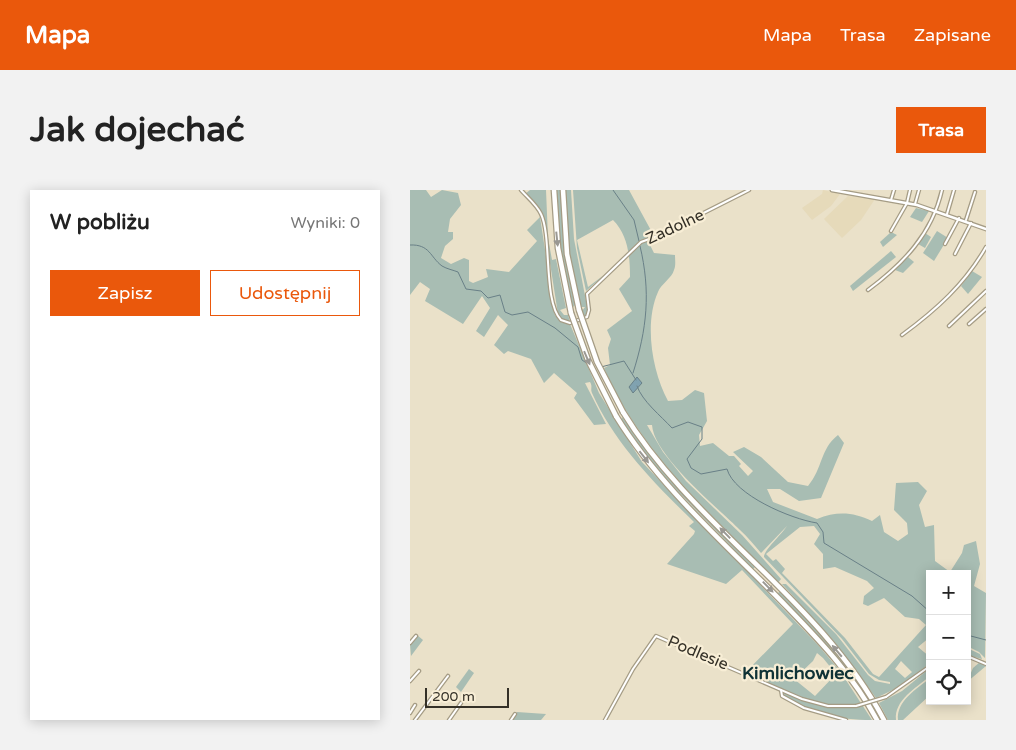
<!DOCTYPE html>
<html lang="pl">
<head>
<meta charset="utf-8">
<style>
  :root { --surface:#fff; --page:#f2f2f2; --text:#222; --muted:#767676; --line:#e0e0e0; --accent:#ea580c }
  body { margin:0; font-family:"Varela Round",sans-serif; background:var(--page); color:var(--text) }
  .controls { position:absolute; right:15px; bottom:15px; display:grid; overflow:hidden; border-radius:0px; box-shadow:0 2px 12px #0003 }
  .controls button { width:45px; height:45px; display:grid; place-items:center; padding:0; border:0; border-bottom:1px solid var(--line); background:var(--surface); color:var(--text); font:25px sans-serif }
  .scale { position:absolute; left:15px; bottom:12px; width:84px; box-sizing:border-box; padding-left:5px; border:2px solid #343027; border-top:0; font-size:14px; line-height:18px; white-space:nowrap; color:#343027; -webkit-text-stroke:4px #f8eed6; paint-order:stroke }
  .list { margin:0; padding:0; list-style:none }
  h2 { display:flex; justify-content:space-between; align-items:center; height:65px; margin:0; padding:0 20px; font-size:21px }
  h2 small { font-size:16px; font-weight:400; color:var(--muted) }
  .actions { display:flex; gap:10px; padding:15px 20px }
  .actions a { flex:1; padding:11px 0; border:1px solid var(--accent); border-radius:0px; text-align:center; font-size:18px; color:var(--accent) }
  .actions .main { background:var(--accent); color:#fff }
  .icon { flex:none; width:28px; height:28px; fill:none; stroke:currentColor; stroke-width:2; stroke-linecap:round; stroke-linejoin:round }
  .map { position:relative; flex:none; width:576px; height:530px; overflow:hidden; border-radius:0px }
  header { display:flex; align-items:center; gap:30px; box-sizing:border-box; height:70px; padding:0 25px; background:var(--accent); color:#fff }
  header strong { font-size:24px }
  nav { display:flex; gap:28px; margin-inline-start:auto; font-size:18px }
  .intro { display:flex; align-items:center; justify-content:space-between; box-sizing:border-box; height:120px; padding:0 30px }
  h1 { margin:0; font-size:35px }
  .button { padding:12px 22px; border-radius:0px; background:var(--accent); color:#fff; font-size:18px; font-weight:700 }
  main { display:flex; gap:30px; padding:0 30px }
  aside { flex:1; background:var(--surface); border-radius:0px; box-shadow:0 2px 12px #0003 }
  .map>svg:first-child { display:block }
</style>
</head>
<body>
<header>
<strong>Mapa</strong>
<nav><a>Mapa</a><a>Trasa</a><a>Zapisane</a></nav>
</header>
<div class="intro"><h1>Jak dojechać</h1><a class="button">Trasa</a></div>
<main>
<aside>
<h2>W pobliżu<small>Wyniki: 0</small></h2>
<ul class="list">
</ul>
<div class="actions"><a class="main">Zapisz</a><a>Udostępnij</a></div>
</aside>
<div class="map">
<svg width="576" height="530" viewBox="0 0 576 530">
  <rect width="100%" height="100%" fill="#eae1c9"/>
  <g fill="#e6daba">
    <polygon points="413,0 430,4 421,16 402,30 392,18 412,4"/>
    <polygon points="438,6 465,9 451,30 432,48 414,29"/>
  </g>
  <g fill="#a8bdb3" fill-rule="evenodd">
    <path d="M0,0H16L21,7L32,0L48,3L51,15L40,29L38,42H43V49L35,56L31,68L41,74L54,68L59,70V91L63,93L78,87L76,79L99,82L127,51L117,40L130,27L145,125L151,132L160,134L189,203L232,272L408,455L430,481L462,530C429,530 399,524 372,506L371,499L335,483L383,434L332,380L316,394L257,374L284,344L285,341L279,336L284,332C246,295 204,253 182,203C180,198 183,197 180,192L175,193L196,234L184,235L164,208L167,203L144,183L134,193L121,169L98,161L94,164L84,155L98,135L88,125L74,147L66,141L80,118L72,106L53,134L15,111L20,99L10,92L0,105ZM407,463L413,468L426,484L405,506L384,489L403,471Z"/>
    <polygon points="120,0 136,0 138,48 142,70 146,69 156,118 150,120 154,125 158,125 160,132 154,131 148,124 132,22 115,4"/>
    <polygon points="146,0 151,0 155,68 165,115 163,117 161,116 152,75"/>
    <path d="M155,0H161L164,49L178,121L175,128L172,121L175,117H171C160,78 156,40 155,0Z"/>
    <path d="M163,0H219L244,46L237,49L244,63L265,65C265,69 266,76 264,80C262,88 251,94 248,102C234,133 242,182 258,211L272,210L285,200L294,203L297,231L289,245L290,256L303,253L319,266H324L331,274L329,276L338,286L343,281L323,262L334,257L351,267L378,292L398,296C413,278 410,259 428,245L434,253L411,308L389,311L370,299H357L363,312L407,329C427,321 443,322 462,331L470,325L474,342L488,351L498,344L497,333L484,320L486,293L508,292L517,301L509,315L515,337L524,335L525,371L540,382L552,363L554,355L566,351L570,374L564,396L576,403L575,468L569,462L557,456V384H520V447L508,457L520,467V473L491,496L466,508L422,449L372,394H376L426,444L458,485L465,491L480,494V492L469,490L459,484L432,449L354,367C354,360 372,344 377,336L351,363C344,355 338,347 330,340C308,318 244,266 242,235H237L253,262L276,291L332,345L371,389L368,393C304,327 231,264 194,178L200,175L198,158L201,149L197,140L222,121L209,99L220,87C220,66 218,45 203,30L167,50L178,97L198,82L176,101L167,58ZM404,336L410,344L404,354L413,364V379L425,377L457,391L464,398L454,406L453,414L458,416L474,408L495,427L509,429L516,435L469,487L463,484L435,448L372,383L375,379L366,369L363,371L356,364L390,337ZM491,471L502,482L508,477L495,488L485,479Z"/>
    <polygon points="506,18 519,21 512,32 500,27"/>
    <polygon points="527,41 538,48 524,71 513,63"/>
    <polygon points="481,42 487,45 473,57 470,52"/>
    <polygon points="515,43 521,47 515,58 508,54"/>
    <polygon points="481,61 486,67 443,101 440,96"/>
    <polygon points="498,67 504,72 493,83 485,80"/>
    <polygon points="562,81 572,87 558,104 551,96"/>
    <polygon points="212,227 234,256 345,377 343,379 250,283 211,231"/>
    <path d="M370,401C411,439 443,483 472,530H469C443,481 404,445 367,404Z"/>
    <polygon points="7,445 13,450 1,466 0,454"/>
    <polygon points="557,458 570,464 572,469 557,465"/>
    <polygon points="570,472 576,476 557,492 563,478"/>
    <path d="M520,478V486C506,498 484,510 486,530H478L469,513L492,501Z"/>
    <polygon points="59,479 64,483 51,502 46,497"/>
    <path d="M520,488V505L493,530H488C486,511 507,499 520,488Z"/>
    <polygon points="107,522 136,524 131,530 101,530"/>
  </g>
  <polygon fill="#80a2b0" stroke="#698087" points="227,187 232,193 223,203 219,197"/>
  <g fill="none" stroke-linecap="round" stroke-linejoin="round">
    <g stroke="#698087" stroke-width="1">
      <polyline points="203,0 224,30 229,51"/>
      <path d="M0,55C20,54 20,67 32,76C37,79 43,80 48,82L56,99L71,101L78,108L90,105L95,122L102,125L118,122L145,138L168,157L172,170L178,174"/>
      <polyline points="191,177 214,171 226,190"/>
      <path d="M223,183C237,139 241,102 230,56"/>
      <path d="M227,196C232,211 251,226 262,238L278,232L292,237V249L277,269L281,278L291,284L317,279C324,305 381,329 407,333L413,342L414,353L502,406L520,422"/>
      <polyline points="557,445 576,450"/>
    </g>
    <defs>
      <g id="minor">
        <path d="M111,0C117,7 127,15 131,24C142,47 133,111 151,130L160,133L177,127L179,120L177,104L231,52L250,45L339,0"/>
        <polyline points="481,10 484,0"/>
        <polyline points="505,14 509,0"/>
        <polyline points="537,24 544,0"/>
        <polyline points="556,30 565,2"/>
        <polyline points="481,41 497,13 500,0"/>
        <polyline points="535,54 549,28"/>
        <polyline points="545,64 561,33"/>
        <path d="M458,100C493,74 522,44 532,0"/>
        <polyline points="559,134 576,119"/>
        <polyline points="539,136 576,101"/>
        <path d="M492,145C526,120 555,94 576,57"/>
        <polyline points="0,453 6,446"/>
        <polyline points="557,466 576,474"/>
        <polyline points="0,491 9,481"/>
        <polyline points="371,500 372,506 394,518 436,530"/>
        <polyline points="476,507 520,476"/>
        <polyline points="0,523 5,515"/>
        <polyline points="5,530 38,486"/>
        <polyline points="39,530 51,513"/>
        <polyline points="101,530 105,524"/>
        <polyline points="195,530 223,479 246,446 392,509 418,516 446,516"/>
      </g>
      <polyline id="tertiary" points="422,0 507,15 576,39"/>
      <g id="motorway">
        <polyline points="144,0 148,58 161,123"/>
        <polyline points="153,0 157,64 169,120"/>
        <path d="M213,222C284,338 410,409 474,530"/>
        <path d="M206,226C251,299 319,357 378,418C412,453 444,487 467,530"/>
      </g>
    </defs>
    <use href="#minor" stroke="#a59c85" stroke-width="4.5"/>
    <use href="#tertiary" stroke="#a59c85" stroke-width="5"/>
    <use href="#motorway" stroke="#a59c85" stroke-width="7"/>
    <use href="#minor" stroke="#fff" stroke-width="2"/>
    <use href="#tertiary" stroke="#fff" stroke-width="2.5"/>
    <use href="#motorway" stroke="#fff" stroke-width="4.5"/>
    <defs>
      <polyline id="minor-bridge" points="446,516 476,507"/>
      <g id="motorway-bridge">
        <polyline points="169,120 187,172 213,222"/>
        <polyline points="161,123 178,170 206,226"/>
      </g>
    </defs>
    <use href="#minor-bridge" stroke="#a59c85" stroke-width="4.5" stroke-linecap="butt"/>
    <use href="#motorway-bridge" stroke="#a59c85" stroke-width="7" stroke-linecap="butt"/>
    <use href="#minor-bridge" stroke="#fff" stroke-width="2"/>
    <use href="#motorway-bridge" stroke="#fff" stroke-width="4.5"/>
  </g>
  <defs><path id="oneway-solid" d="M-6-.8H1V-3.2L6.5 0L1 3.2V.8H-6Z" transform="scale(1.25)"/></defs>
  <g fill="#9a9893">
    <use href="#oneway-solid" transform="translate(147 49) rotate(84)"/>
    <use href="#oneway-solid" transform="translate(177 168) rotate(67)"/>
    <use href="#oneway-solid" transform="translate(234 267) rotate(52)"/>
    <use href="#oneway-solid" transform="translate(315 343) rotate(-134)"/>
    <use href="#oneway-solid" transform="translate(358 397) rotate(46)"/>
    <use href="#oneway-solid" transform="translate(427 461) rotate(-130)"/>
  </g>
  <g text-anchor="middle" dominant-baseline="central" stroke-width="4.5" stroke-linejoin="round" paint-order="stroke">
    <g font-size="16" fill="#343027" stroke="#f8eed6">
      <text transform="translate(265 37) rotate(-25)">Zadolne</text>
      <text transform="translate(288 463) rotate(23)">Podlesie</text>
    </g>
    <g font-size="18" font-weight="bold" fill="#0f3236" stroke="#f8eed6">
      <text x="388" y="483">Kimlichowiec</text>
    </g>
  </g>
</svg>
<div class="controls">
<button>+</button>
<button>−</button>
<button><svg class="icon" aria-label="locate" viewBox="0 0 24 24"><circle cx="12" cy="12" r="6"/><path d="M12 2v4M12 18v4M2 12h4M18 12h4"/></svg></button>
</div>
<div class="scale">200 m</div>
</div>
</main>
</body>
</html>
